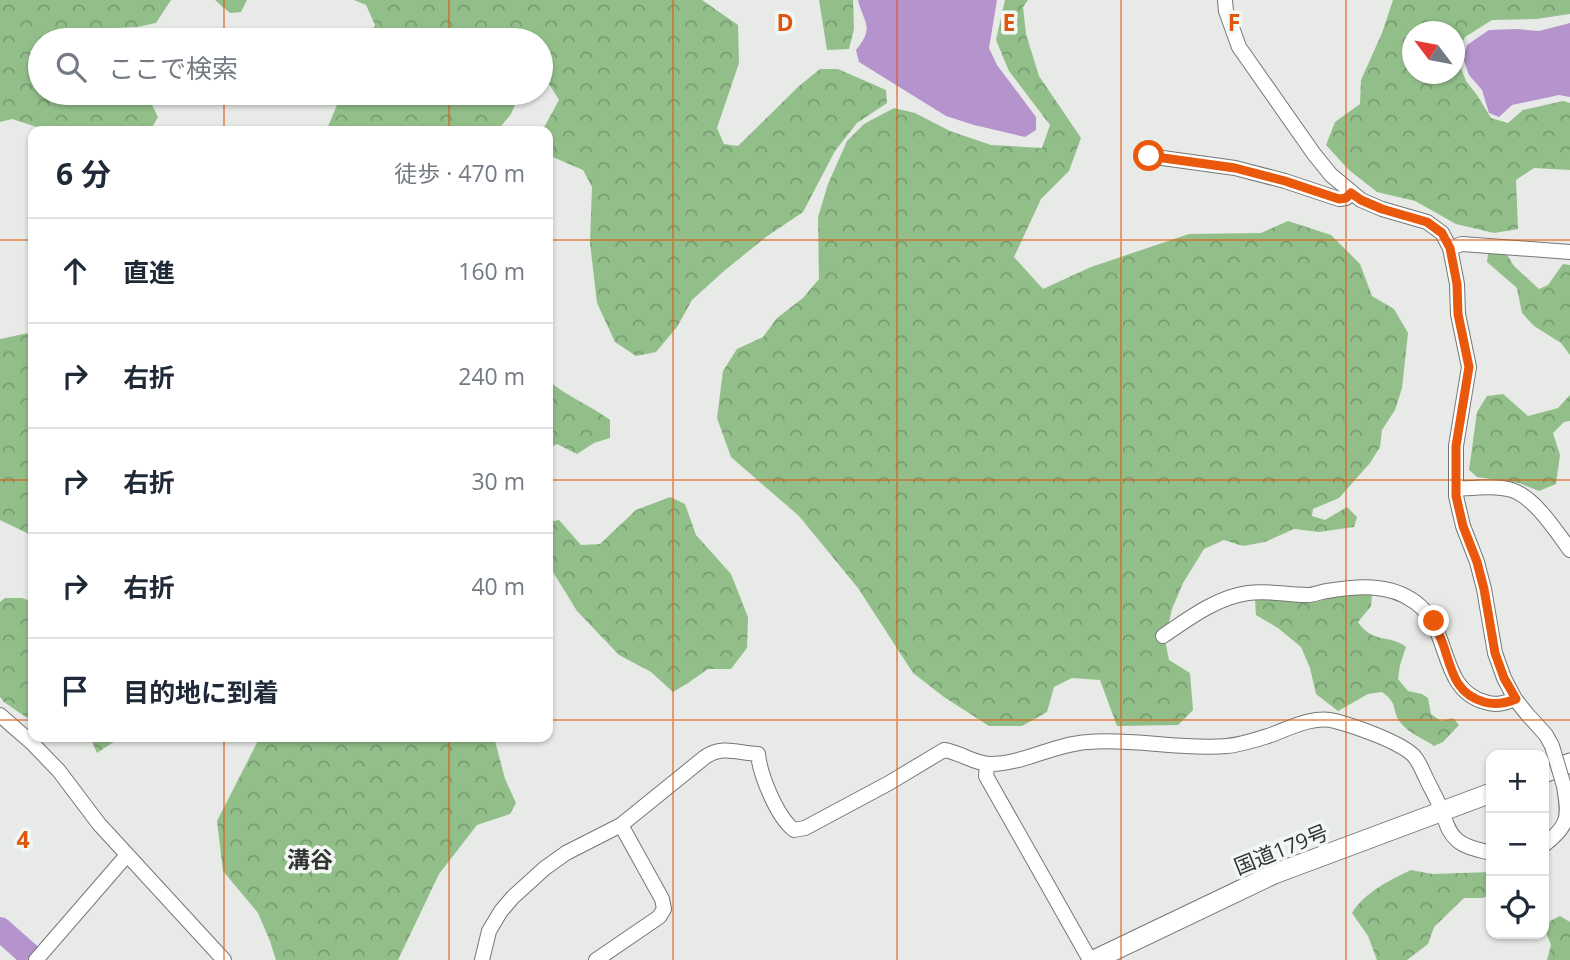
<!DOCTYPE html>
<html lang="ja">
<head>
<meta charset="utf-8">
<style>
  :root { --surface:#fff; --page:#f2f2f3; --text:#1f2937; --muted:#747a83; --line:#e0e1e3 }
  body { margin:0; font-family:"Open Sans","Noto Sans JP",sans-serif; background:var(--page); color:var(--text) }
  .controls { position:absolute; right:21px; bottom:21px; display:grid; overflow:hidden; border-radius:14px; box-shadow:0 2px 5px #0004 }
  .controls button { width:63px; height:63px; display:grid; place-items:center; padding:0; border:0; border-bottom:2px solid var(--line); background:var(--surface); color:var(--text); font:35px sans-serif }
  .compass { position:absolute; left:1402px; top:21px; width:63px; height:63px; border-radius:50%; background:var(--surface); box-shadow:0 2px 5px #0004; rotate:302deg }
  .stop { position:absolute; width:21px; height:21px; margin:-16px; border:5px solid #ea580c; border-radius:50%; background:#fff }
  .stop.end { background:#ea580c; border-color:#fff; box-shadow:0 2px 7px #0008 }
  .list { margin:0; padding:0; list-style:none }
  h2 { display:flex; justify-content:space-between; align-items:center; height:91px; margin:0; padding:0 28px; font-size:30px }
  h2 small { font-size:23px; font-weight:400; color:var(--muted) }
  .list li { display:grid; grid-template-columns:46px 1fr auto; gap:21px; align-items:center; box-sizing:border-box; height:105px; padding:0 28px; border-top:2px solid var(--line) }
  .list b { display:block; font-size:26px; white-space:nowrap }
  .list em { font-size:23px; font-style:normal; color:var(--muted) }
  .icon { flex:none; width:38px; height:38px; fill:none; stroke:currentColor; stroke-width:2; stroke-linecap:round; stroke-linejoin:round }
  .map { position:relative; flex:none; width:1570px; height:960px; overflow:hidden }
  .search { position:absolute; background:var(--surface); box-shadow:0 2px 5px #0004; left:28px; top:28px; width:525px; height:77px; display:flex; align-items:center; gap:18px; box-sizing:border-box; padding:0 24px; border-radius:38px; color:var(--muted); font-size:26px }
  .panel { position:absolute; background:var(--surface); box-shadow:0 2px 5px #0004; left:28px; top:126px; width:525px; height:616px; border-radius:14px }
  .map>svg:first-child { display:block }
</style>
</head>
<body>
<div class="map">
<svg width="1570" height="960" viewBox="0 0 1570 960">
  <defs>
    <pattern id="forest-crowns" width="20" height="18" patternUnits="userSpaceOnUse" patternTransform="scale(1.75)"><rect width="20" height="18" fill="#92bf89"/><path d="M2 6a3 3 0 1 1 6 0M12 15a3 3 0 1 1 6 0" fill="none" stroke="#789c71"/></pattern>
  </defs>
  <rect width="100%" height="100%" fill="#e7eae7"/>
  <g fill="url(#forest-crowns)" fill-rule="evenodd">
    <polygon points="0,0 171,0 156,23 137,27 115,28 106,40 40,40 40,93 96,93 98,98 151,103 158,117 150,131 49,131 12,119 0,122"/>
    <polygon points="215,0 247,0 241,12 230,13"/>
    <polygon points="354,0 702,0 738,25 739,63 717,128 724,144 738,146 799,86 820,69 838,69 886,90 887,103 857,123 835,151 803,212 766,237 724,271 692,300 677,327 656,352 636,356 615,342 597,303 590,243 592,187 583,170 548,155 548,131 542,131 559,100 547,81 541,81 541,40 368,40 375,25 366,5"/>
    <polygon points="819,0 853,0 854,29 849,49 827,50"/>
    <polygon points="1005,0 1028,0 1023,7 1026,34 1039,76 1081,138 1069,171 1041,199 1014,257 1043,289 1091,267 1189,234 1261,233 1288,221 1331,235 1360,264 1372,296 1394,309 1408,333 1402,388 1395,410 1382,430 1380,447 1370,463 1339,498 1313,509 1312,516 1325,520 1347,507 1357,517 1354,527 1319,532 1294,529 1265,542 1243,546 1224,540 1204,549 1183,583 1172,609 1165,640 1169,660 1190,673 1193,710 1178,725 1117,726 1100,680 1072,678 1054,687 1047,712 1022,726 989,726 944,697 913,673 858,588 799,516 731,457 717,418 723,371 737,349 763,337 777,318 803,298 819,279 818,217 828,184 847,141 864,124 894,108 915,113 950,131 991,145 1042,148 1050,125 1009,71 996,40"/>
    <path d="M1393,0H1570V14L1536,19L1492,20L1465,37L1456,55L1466,81L1477,95L1491,118L1508,123L1523,110L1563,101L1570,103V170L1534,168L1516,180L1518,229L1494,233L1456,224L1415,201L1377,192L1349,170L1326,145L1335,122L1360,104L1361,80L1382,33ZM1412,32H1454V74H1412Z"/>
    <polygon points="344,93 520,93 511,114 497,131 326,131 340,98"/>
    <polygon points="1488,253 1506,253 1514,266 1539,289 1548,285 1563,264 1570,265 1570,355 1561,343 1534,326 1522,313 1517,288 1487,262"/>
    <polygon points="33,332 33,536 0,520 0,339"/>
    <path d="M548,380C566,396 590,405 610,420V438L594,443L577,454L557,444L548,449Z"/>
    <polygon points="1503,394 1528,416 1558,408 1570,395 1570,421 1564,422 1553,433 1560,455 1556,484 1539,491 1519,483 1477,477 1469,470 1477,412 1487,396"/>
    <polygon points="670,497 685,504 696,535 731,574 748,617 747,648 731,669 708,669 688,683 673,692 651,672 619,655 577,611 548,564 548,522 559,520 581,545 600,544 636,510"/>
    <path d="M1352,591L1372,594L1371,606L1358,622C1372,644 1390,634 1406,647L1400,665L1398,679L1408,691L1422,694L1428,698L1431,714L1441,721L1453,718L1459,725L1443,742L1434,746C1424,739 1407,732 1400,722C1391,709 1399,704 1382,692L1368,694L1338,711L1316,694L1310,668L1301,647L1278,628L1256,615L1255,599L1267,597L1291,602H1316Z"/>
    <polygon points="5,598 22,598 33,602 33,722 4,702 0,697 0,602"/>
    <polygon points="90,737 121,737 97,753"/>
    <polygon points="260,737 494,737 505,779 516,803 510,814 477,825 439,874 398,960 276,960 270,941 258,913 223,871 217,821"/>
    <path d="M1411,870L1432,874L1491,872V895L1482,898H1464L1434,927L1428,944L1407,960H1377L1368,936L1352,913C1365,892 1390,880 1411,870Z"/>
    <polygon points="1560,916 1570,922 1570,960 1547,960 1551,945 1546,933 1550,921"/>
  </g>
  <g fill="#b593cc">
    <path d="M858,0H997L989,48L997,65L1036,117V130L1025,137L974,125L946,116L859,62L856,50C875,27 864,24 858,0Z"/>
    <polygon points="1570,23 1570,97 1559,95 1512,105 1499,117 1489,113 1482,90 1469,75 1463,58 1467,45 1489,30 1516,29 1539,31"/>
  </g>
  <g fill="none" stroke-linecap="round" stroke-linejoin="round">
    <polyline stroke="#b593cc" stroke-width="24" points="0,929 35,960"/>
    <defs>
      <g id="minor">
        <polyline points="1225,0 1226,11 1239,47 1314,154 1331,175 1361,200 1382,209 1427,222 1442,233 1450,248 1457,284 1458,314 1469,367 1456,446 1456,496 1463,526 1477,562 1484,589 1495,653 1504,678 1515,699 1527,714 1546,735 1552,746"/>
        <polyline points="1148,156 1235,168 1285,181 1339,199 1346,198 1351,193"/>
        <polyline points="1450,248 1462,244 1570,252"/>
        <path d="M1456,489C1473,488 1495,485 1512,490C1535,498 1556,531 1570,550"/>
        <path d="M1163,636C1188,619 1217,597 1248,593C1268,590 1287,595 1307,595C1314,595 1320,592 1327,591C1357,586 1389,583 1415,602C1452,628 1438,689 1485,702C1496,706 1505,703 1515,699"/>
        <polyline points="0,715 32,743 59,771 99,824 224,960"/>
        <polyline points="987,765 986,776 1090,960"/>
        <path d="M1544,845C1570,825 1569,816 1564,786"/>
        <polyline points="36,960 127,855"/>
        <path d="M482,960L489,931L501,911L513,897L545,868L566,853L621,825L705,757C723,745 737,753 758,754C760,775 777,817 794,830L805,828L889,783L944,750C960,752 974,764 990,764C1024,764 1054,744 1088,742C1134,738 1180,750 1227,746C1240,745 1255,740 1268,736C1288,729 1313,715 1335,721C1354,726 1398,741 1413,755C1419,761 1422,770 1426,778C1431,789 1438,800 1442,812C1446,822 1448,832 1457,840C1466,848 1480,850 1491,853"/>
        <polyline points="596,960 659,917 664,909 662,899 621,825"/>
      </g>
      <g id="highway">
        <polyline points="1544,773 1570,763"/>
        <polyline points="1094,960 1274,874 1491,793"/>
      </g>
    </defs>
    <use href="#minor" stroke="#757774" stroke-width="16"/>
    <use href="#highway" stroke="#757774" stroke-width="21"/>
    <use href="#minor" stroke="#fff" stroke-width="14"/>
    <use href="#highway" stroke="#fff" stroke-width="19"/>
    <defs>
      <polyline id="minor-bridge" points="1552,746 1564,786"/>
    </defs>
    <use href="#minor-bridge" stroke="#757774" stroke-width="16" stroke-linecap="butt"/>
    <use href="#minor-bridge" stroke="#fff" stroke-width="14"/>
  </g>
  <g fill="none" stroke-linecap="round" stroke-linejoin="round">
    <path stroke="#ea580c" stroke-width="9" d="M1149,156L1235,168L1285,181L1339,199L1346,198L1351,193L1361,200L1382,209L1427,222L1442,233L1450,248L1457,284L1458,314L1469,367L1456,446V496L1463,526L1477,562L1484,589L1495,653L1504,678L1516,699C1504,704 1495,705 1484,702C1456,694 1452,672 1444,647C1441,638 1437,630 1434,621"/>
  </g>
  <path fill="none" stroke="#df570e" stroke-width="2" stroke-opacity="0.55" d="M224,0V40M449,0V40M673,0V960M897,0V960M1121,0V960M1346,0V960M224,93V131M449,93V131M0,240H33M548,240H1570M0,480H33M548,480H1570M0,720H33M548,720H1570M224,737V960M449,737V960"/>
  <g text-anchor="middle" dominant-baseline="central" stroke-width="7" stroke-linejoin="round" paint-order="stroke">
    <g font-size="21" fill="#343533" stroke="#f4f8f4">
      <text transform="translate(1281 849) rotate(-22)">国道179号</text>
    </g>
    <g font-size="23" font-weight="bold" fill="#343533" stroke="#f4f8f4">
      <text x="310" y="859">溝谷</text>
    </g>
  </g>
  <g font-size="23" text-anchor="middle" font-weight="bold" fill="#df570e" stroke="#f4f8f4" stroke-width="7" stroke-linejoin="round" paint-order="stroke">
    <text x="785" y="31">D</text>
    <text x="1009" y="31">E</text>
    <text x="1234" y="31">F</text>
    <text x="23" y="848">4</text>
  </g>
</svg>
<div class="controls">
<button>+</button>
<button>−</button>
<button><svg class="icon" aria-label="locate" viewBox="0 0 24 24"><circle cx="12" cy="12" r="6"/><path d="M12 2v4M12 18v4M2 12h4M18 12h4"/></svg></button>
</div>
<svg class="compass" viewBox="-18 -18 36 36"><path d="M0-13l5 13h-10z" fill="#e53935"/><path d="M0 13l5-13h-10z" fill="#747a83"/></svg>
<div class="stop" style="left:1149px;top:156px"></div>
<div class="stop end" style="left:1434px;top:621px"></div>
<div class="search"><svg class="icon" aria-label="search" viewBox="0 0 24 24"><circle cx="10" cy="10" r="6"/><path d="M15 15l6 6"/></svg>ここで検索</div>
<section class="panel">
<h2>6 分<small>徒歩 · 470 m</small></h2>
<ul class="list">
<li><svg class="icon" aria-label="ahead" viewBox="0 0 24 24"><path d="M12 20V5M6 11l6-6 6 6"/></svg><div><b>直進</b></div><em>160 m</em></li>
<li><svg class="icon" aria-label="right" viewBox="0 0 24 24"><path d="M7 20v-9h11M14 6l5 5-5 5"/></svg><div><b>右折</b></div><em>240 m</em></li>
<li><svg class="icon" aria-label="right" viewBox="0 0 24 24"><path d="M7 20v-9h11M14 6l5 5-5 5"/></svg><div><b>右折</b></div><em>30 m</em></li>
<li><svg class="icon" aria-label="right" viewBox="0 0 24 24"><path d="M7 20v-9h11M14 6l5 5-5 5"/></svg><div><b>右折</b></div><em>40 m</em></li>
<li><svg class="icon" aria-label="arrive" viewBox="0 0 24 24"><path d="M6 21V4h12l-3 4 3 4H6"/></svg><div><b>目的地に到着</b></div></li>
</ul>
</section>
</div>
</body>
</html>
